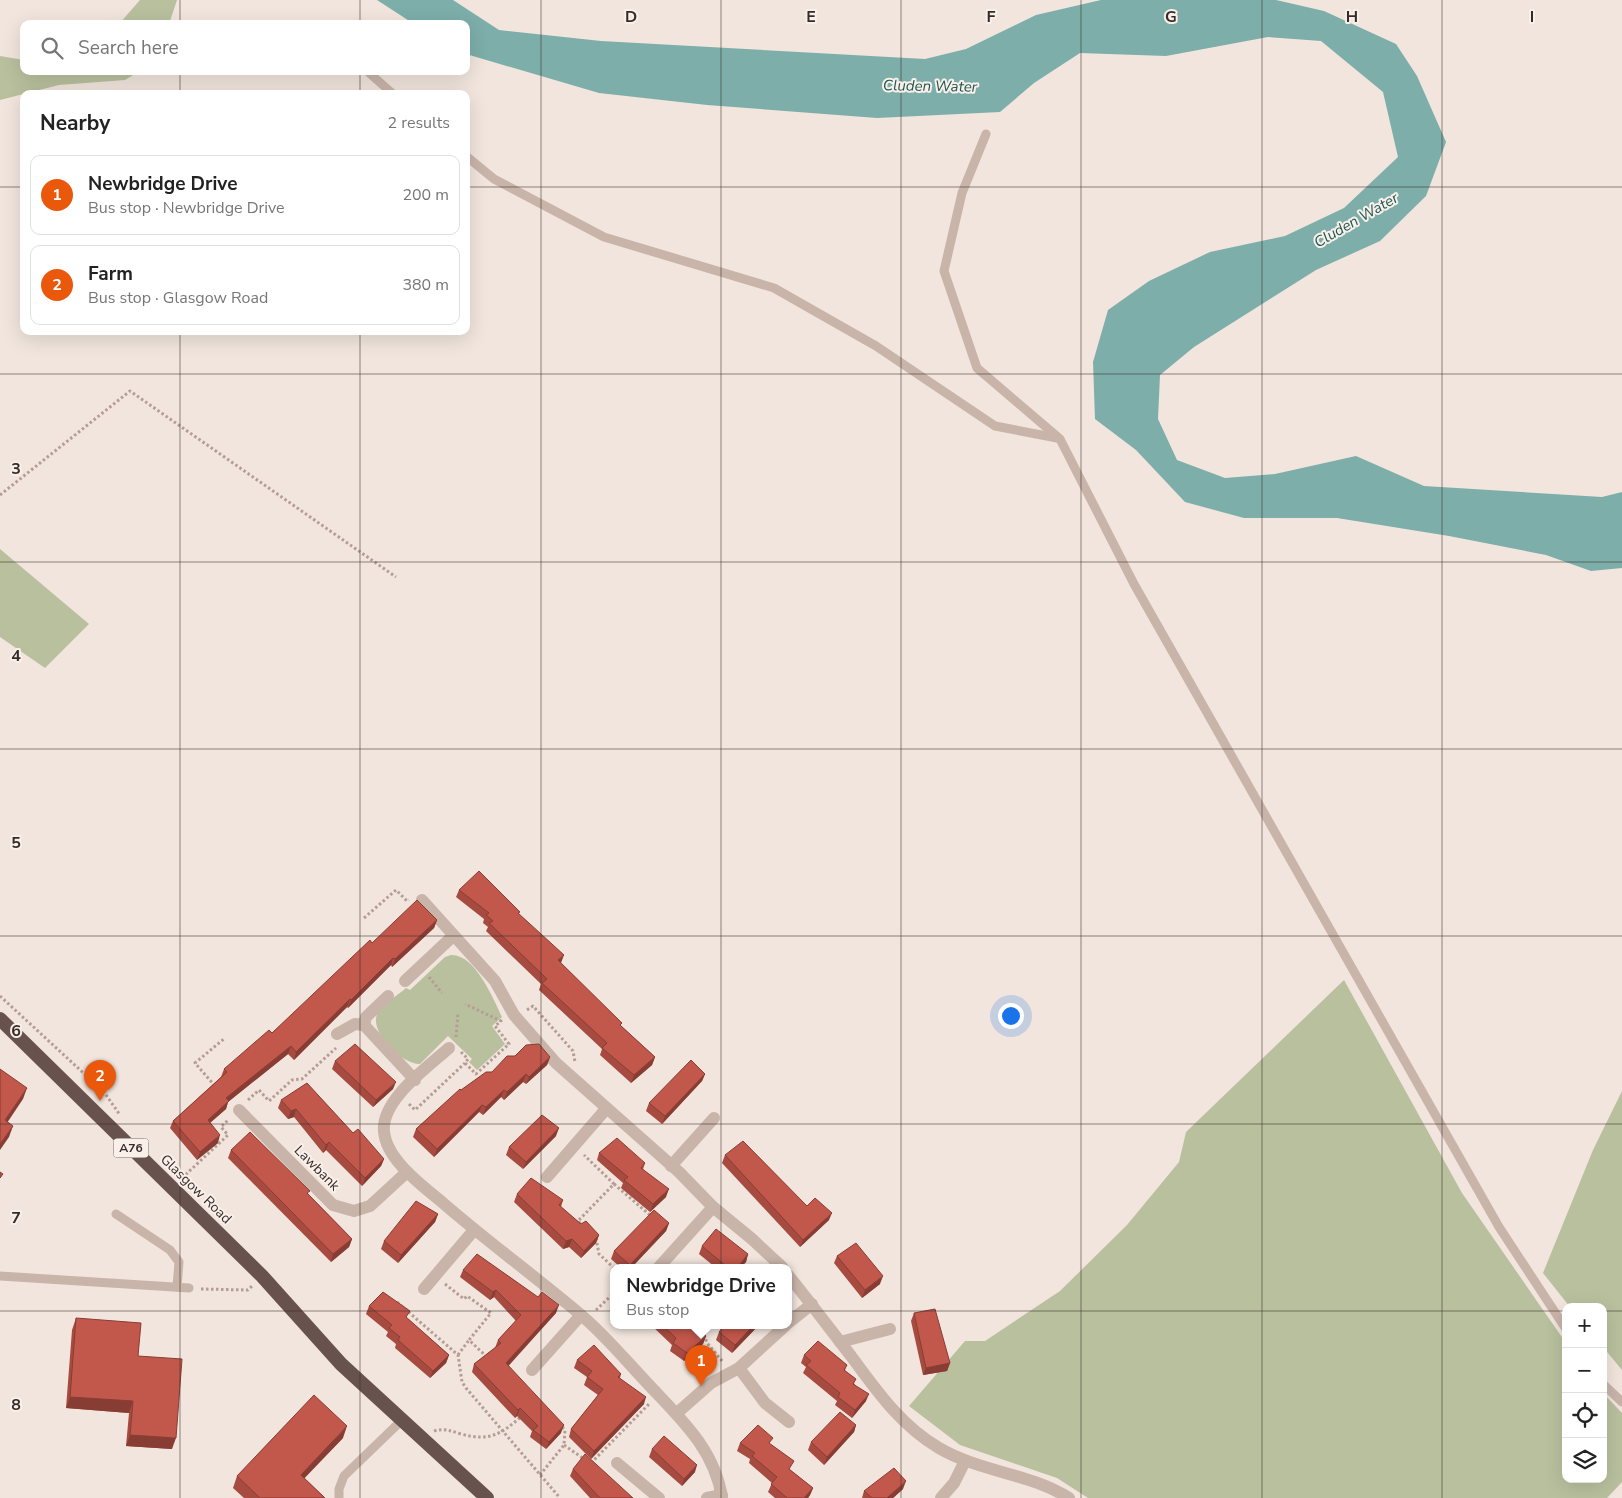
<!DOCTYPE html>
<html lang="en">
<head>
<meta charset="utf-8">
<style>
  :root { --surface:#fff; --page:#f2f2f2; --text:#222; --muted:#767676; --line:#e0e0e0; --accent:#ea580c }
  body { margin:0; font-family:"Nunito Sans",sans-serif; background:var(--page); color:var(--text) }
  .controls { position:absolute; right:15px; bottom:15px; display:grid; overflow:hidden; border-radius:10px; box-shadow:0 5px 20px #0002 }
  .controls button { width:45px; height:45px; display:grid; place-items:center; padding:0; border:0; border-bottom:1px solid var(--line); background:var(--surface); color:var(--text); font:25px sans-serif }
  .you { position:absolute; left:1010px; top:1015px; width:18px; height:18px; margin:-12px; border:4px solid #fff; border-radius:50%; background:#1a73e8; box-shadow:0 0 0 8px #1a73e833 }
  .badge { display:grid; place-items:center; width:32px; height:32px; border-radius:50%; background:var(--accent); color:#fff; font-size:16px; font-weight:700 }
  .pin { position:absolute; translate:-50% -41px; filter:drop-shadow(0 1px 2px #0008) }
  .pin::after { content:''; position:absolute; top:26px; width:18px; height:15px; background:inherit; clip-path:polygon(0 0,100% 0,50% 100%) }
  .popup { position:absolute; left:610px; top:1264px; width:182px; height:65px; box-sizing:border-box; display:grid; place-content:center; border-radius:10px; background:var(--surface); filter:drop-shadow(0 1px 4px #0005); font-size:16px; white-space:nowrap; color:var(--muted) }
  .popup b { font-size:19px; color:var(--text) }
  .popup::after { content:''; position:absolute; left:50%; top:100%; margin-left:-10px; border:10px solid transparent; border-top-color:var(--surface) }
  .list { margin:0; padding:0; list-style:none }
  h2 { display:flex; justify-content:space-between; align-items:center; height:65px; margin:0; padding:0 20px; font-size:21px }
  h2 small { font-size:16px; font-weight:400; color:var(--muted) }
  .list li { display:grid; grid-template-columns:32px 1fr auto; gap:15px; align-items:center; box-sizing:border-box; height:80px; margin:0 10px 10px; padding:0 10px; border:1px solid var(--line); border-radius:10px }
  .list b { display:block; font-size:19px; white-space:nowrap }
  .list p { margin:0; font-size:16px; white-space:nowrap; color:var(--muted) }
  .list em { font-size:16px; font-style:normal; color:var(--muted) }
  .icon { flex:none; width:28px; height:28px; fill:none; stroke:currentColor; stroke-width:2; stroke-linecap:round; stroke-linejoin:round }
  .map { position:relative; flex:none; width:1622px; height:1498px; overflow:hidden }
  .search { position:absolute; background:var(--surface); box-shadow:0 5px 20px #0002; left:20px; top:20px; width:450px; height:55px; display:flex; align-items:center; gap:12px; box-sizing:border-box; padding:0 18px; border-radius:10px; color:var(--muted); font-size:19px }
  .panel { position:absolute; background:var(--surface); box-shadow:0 5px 20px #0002; left:20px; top:90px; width:450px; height:245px; border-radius:10px }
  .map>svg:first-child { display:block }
</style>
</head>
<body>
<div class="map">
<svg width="1622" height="1498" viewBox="0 0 1622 1498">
  <rect width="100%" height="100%" fill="#f1e5dd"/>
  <g fill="#b9c09e">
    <polygon points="140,0 177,0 169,24 119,24"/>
    <polygon points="0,56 24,60 24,71 140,71 125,80 59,85 0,100"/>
    <polygon points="0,549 89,624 45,668 0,637"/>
    <path d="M451,955C475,954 493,998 502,1017L492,1026L505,1044L477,1070L469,1062L472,1059L448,1036L420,1064C402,1065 365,1029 379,1011C386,1002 398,995 406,988L410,990L445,957Z"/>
    <polygon points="1344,980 1462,1193 1566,1343 1566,1479 1603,1479 1603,1393 1622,1413 1622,1482 1607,1498 1088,1498 1057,1478 960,1445 909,1406 965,1341 985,1341 1060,1291 1127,1225 1179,1162 1186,1132"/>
    <polygon points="1622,1091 1622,1370 1603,1347 1603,1307 1570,1307 1543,1273 1593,1150"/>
  </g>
  <polygon fill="#7daea9" points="377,0 453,0 499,30 601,41 925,59 966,49 1036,15 1101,0 1276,0 1324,11 1396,44 1417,76 1446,142 1426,196 1380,241 1316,270 1194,347 1160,375 1158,419 1177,460 1225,478 1275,474 1356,456 1424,486 1602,497 1622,492 1622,568 1591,571 1546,555 1449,536 1337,518 1244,518 1185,502 1136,450 1095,419 1093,362 1108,310 1149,281 1210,252 1285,236 1344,208 1398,157 1383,92 1321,41 1268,37 1166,56 1080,53 1034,83 1000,112 877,118 707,105 599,93 466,54 466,24 414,24"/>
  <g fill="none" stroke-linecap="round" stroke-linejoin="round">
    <g stroke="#b59d94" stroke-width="3" stroke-dasharray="2.5 2.5" stroke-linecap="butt">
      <polyline points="0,495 130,391 396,577"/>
      <polyline points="364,918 396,890 407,901 409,900"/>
      <polyline points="429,977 442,993"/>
      <polyline points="0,996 104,1092 120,1115"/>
      <polyline points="527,1010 533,1006 573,1051 575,1062"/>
      <polyline points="456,1037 458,1013"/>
      <polyline points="461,1052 468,1059 465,1063 476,1074 509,1044 495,1026 501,1021 465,1004"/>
      <polyline points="215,1086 195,1063 225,1038"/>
      <polyline points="248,1100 259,1090 269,1101 292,1080 302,1079 336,1048"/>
      <polyline points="409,1104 415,1110 465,1063"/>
      <polyline points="182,1178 228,1135 221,1127 229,1119"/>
      <polyline points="614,1184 651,1216"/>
      <polyline points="584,1227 578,1221 614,1184 584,1155"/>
      <polyline points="596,1238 599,1254 614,1268"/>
      <polyline points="445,1284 464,1299 467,1296 491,1313 469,1340 488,1358"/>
      <polyline points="201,1289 248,1290 253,1285"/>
      <polyline points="397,1302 458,1355 462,1382 466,1388 560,1498"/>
      <polyline points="596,1310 614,1293"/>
      <polyline points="701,1325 707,1343 723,1362"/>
      <polyline points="458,1355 469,1340"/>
      <path d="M434,1431C444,1428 451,1431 461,1434C490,1442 501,1434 522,1416"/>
      <polyline points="564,1445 584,1459"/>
      <polyline points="591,1463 650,1403"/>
      <polyline points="540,1475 564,1445 565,1430 561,1426"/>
    </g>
    <g stroke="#c9b4a9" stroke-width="9">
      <polyline points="367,71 393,94"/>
      <polyline points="986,134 962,193 944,271 977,368 1060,439 1134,584 1499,1227 1566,1329"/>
      <polyline points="466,156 494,179 604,237 774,288 876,346 995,426 1057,438"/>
      <polyline points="116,1214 170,1250 179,1262 177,1287"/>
      <polyline points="0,1276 189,1288"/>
      <polyline points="1603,1384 1622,1402"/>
      <polyline points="339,1498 339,1489 344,1476 401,1421"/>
    </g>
    <g stroke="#c9b4a9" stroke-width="12">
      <polyline points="422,900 495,981 514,1015 556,1063 679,1172 713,1207 752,1239 782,1267"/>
      <polyline points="405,981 453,936"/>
      <polyline points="364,1025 415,1080"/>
      <polyline points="337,1034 355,1024 364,1025 366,1017 388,996"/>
      <path d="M449,1048C428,1067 381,1100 384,1131C386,1160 423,1186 443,1203C488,1242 536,1277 581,1315C606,1336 627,1362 650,1386C681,1419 715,1450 722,1498"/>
      <polyline points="239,1110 333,1205 354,1211 370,1206 407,1172"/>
      <polyline points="671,1166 714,1118"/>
      <polyline points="547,1177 606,1109"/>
      <polyline points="659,1267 713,1207"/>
      <path d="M788,1275C809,1301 830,1329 851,1356C876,1390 901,1426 939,1448C980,1472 1029,1473 1069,1498"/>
      <polyline points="424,1289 474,1230"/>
      <polyline points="788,1323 812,1304"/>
      <polyline points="840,1342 890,1329"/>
      <polyline points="739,1368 765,1403 789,1422"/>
      <polyline points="532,1370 581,1315"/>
      <polyline points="677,1413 711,1383 739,1368 786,1325"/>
      <polyline points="617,1463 659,1498"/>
      <polyline points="707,1498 722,1495"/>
      <polyline points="941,1498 954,1483 965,1461"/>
    </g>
    <polyline stroke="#68524e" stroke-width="14" points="0,1019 262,1276 341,1364 487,1498"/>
  </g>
  <g fill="#a74b40">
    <polygon points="459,890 519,914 561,963 621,1026 655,1057 652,1065 631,1083 600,1055 602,1049 539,990 541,984 486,931 488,927 483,923 484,919 456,897"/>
    <polygon points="437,920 434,928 392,967 391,965 348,1008 347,1007 294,1060 288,1054 228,1102 226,1109 210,1123 218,1143 197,1160 170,1128 173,1121 221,1077 224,1069 272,1033 372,943"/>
    <polygon points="550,1057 547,1065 526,1084 523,1082 504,1100 501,1097 483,1115 479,1112 434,1157 413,1137 416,1129 461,1090 492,1072"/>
    <polygon points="335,1061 393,1089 373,1107 332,1069"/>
    <polygon points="705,1074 702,1081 662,1124 646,1111 649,1103"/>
    <polygon points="281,1100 353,1133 384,1159 381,1166 362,1186 326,1150 323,1153 294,1117 288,1119 278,1108"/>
    <polygon points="556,1136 523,1169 506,1155 509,1147"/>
    <polygon points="231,1150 308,1194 352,1239 349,1247 331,1262 228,1158"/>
    <polygon points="599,1153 645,1163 643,1169 666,1197 650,1212 621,1188 623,1183 597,1160"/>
    <polygon points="725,1155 807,1206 829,1220 800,1247 722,1163"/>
    <polygon points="517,1194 563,1200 561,1207 581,1224 599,1235 596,1243 581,1258 569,1247 563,1249 514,1202"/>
    <polygon points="438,1214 435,1222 398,1263 381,1249 384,1241"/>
    <polygon points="669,1223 666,1231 632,1267 620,1267 611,1259 614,1251"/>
    <polygon points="702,1246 748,1254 746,1262 741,1267 715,1267 699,1254"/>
    <polygon points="837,1256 880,1284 862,1298 834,1263"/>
    <polygon points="463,1270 556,1313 508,1365 561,1433 546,1449 530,1437 532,1431 517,1416 515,1418 472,1372 474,1364 495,1348 498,1340 516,1321 494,1297 490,1300 460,1277"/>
    <polygon points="369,1306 407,1318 449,1355 446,1363 430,1378 395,1348 396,1344 386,1336 388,1332 366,1314"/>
    <polygon points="914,1313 950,1363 947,1371 923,1375 911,1321"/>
    <polygon points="76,1318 138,1356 172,1449 126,1446 129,1413 66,1408 72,1330"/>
    <polygon points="651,1325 694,1325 706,1336 703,1344 684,1361 670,1351 672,1345"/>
    <polygon points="725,1325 759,1325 732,1353 716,1340 719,1332"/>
    <polygon points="804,1355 847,1365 845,1370 866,1401 852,1418 835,1405 837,1401 803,1373 806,1367 801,1363"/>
    <polygon points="577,1360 621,1374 620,1378 644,1404 591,1459 569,1437 571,1429 598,1395 584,1385 587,1377 574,1368"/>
    <polygon points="856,1425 854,1432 824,1465 808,1450 811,1442"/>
    <polygon points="343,1438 304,1478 325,1498 244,1498 233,1488 237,1476"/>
    <polygon points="740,1443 771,1445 790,1470 813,1488 810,1495 808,1498 775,1498 768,1492 772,1483 749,1463 750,1459 737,1451"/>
    <polygon points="652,1449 695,1472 682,1486 649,1457"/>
    <polygon points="573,1469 633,1498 590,1498 570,1476"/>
    <polygon points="903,1489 893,1498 862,1498 864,1491"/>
  </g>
  <g fill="#883d34">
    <polygon points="437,920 434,928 392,967 395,959"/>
    <polygon points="564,955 561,963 558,960"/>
    <polygon points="393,958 391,965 348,1008 351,1000"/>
    <polygon points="350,999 347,1007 294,1060 296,1052"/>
    <polygon points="291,1046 288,1054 228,1102 226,1109 205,1127 208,1120 226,1098"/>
    <polygon points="550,1057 547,1065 526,1084 529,1077"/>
    <polygon points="655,1057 652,1065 631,1083 634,1075"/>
    <polygon points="526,1074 523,1082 504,1100 507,1092"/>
    <polygon points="705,1074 702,1081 662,1124 665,1116"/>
    <polygon points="396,1082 393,1089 373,1107 376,1100"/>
    <polygon points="27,1088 23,1099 1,1132 5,1120"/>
    <polygon points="504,1090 501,1097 483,1115 486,1107"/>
    <polygon points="482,1105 479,1112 434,1157 437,1149"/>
    <polygon points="296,1109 294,1117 288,1119 291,1111"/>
    <polygon points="13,1126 9,1137 0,1150 0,1144"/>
    <polygon points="559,1128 556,1136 523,1169 526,1162"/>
    <polygon points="220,1135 218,1143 197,1160 200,1152"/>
    <polygon points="329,1142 326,1150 323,1153 326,1145"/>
    <polygon points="384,1159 381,1166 362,1186 365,1178"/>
    <polygon points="669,1189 666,1197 650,1212 653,1204"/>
    <polygon points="832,1213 829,1220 800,1247 803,1240"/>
    <polygon points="438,1214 435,1222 398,1263 401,1255"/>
    <polygon points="669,1223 666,1231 632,1267 629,1267 630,1265"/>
    <polygon points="599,1235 596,1243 581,1258 584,1251"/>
    <polygon points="352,1239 349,1247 331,1262 333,1254"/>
    <polygon points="572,1239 569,1247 563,1249 566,1241"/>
    <polygon points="748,1254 746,1262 741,1267 738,1267"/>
    <polygon points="883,1276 880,1284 862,1298 865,1290"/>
    <polygon points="496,1290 494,1297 490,1300 493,1292"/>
    <polygon points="559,1305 556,1313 504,1371 506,1363"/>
    <polygon points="754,1325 759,1325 732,1353 735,1345"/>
    <polygon points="706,1336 703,1344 684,1361 687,1353"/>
    <polygon points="449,1355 446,1363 430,1378 433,1371"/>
    <polygon points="950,1363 947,1371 923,1375 926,1368"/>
    <polygon points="869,1394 866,1401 852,1418 855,1410"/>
    <polygon points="70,1397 133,1401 129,1413 66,1408"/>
    <polygon points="646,1397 644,1404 591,1459 594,1451"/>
    <polygon points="520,1408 517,1416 515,1418 518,1410"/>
    <polygon points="564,1425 561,1433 546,1449 549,1442"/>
    <polygon points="856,1425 854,1432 824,1465 827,1457"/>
    <polygon points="347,1426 343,1438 297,1486 301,1475"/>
    <polygon points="130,1435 176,1438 172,1449 126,1446"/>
    <polygon points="697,1465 695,1472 682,1486 684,1479"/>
    <polygon points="906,1481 903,1489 893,1498 887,1498"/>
    <polygon points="813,1488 810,1495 808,1498 804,1498"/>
  </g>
  <g fill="#c2574b" stroke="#883d34">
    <polygon points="479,871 520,912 518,913 564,955 558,960 622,1023 620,1025 655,1057 634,1075 602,1048 607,1043 542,983 547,979 489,923 493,921 486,915 489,913 459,890"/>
    <polygon points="417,900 437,920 395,959 393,958 351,1000 350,999 296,1052 291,1046 226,1098 229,1101 208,1120 220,1135 200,1152 173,1121 227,1072 224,1069 269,1030 272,1033 370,940 372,943"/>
    <polygon points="355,1044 396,1082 376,1100 335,1061"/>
    <polygon points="539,1044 550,1057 529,1077 526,1074 507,1092 504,1090 486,1107 482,1105 437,1149 416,1129 460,1089 461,1090 486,1072 492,1072 507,1056 515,1056 526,1045"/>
    <polygon points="691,1060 705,1074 665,1116 649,1103"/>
    <polygon points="0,1069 27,1088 5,1120 13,1126 0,1144"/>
    <polygon points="307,1083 353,1133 358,1129 384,1159 365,1178 329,1142 326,1145 296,1109 291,1111 281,1100"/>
    <polygon points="542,1115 559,1128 526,1162 509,1147"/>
    <polygon points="250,1132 310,1191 307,1193 352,1239 333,1254 231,1150"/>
    <polygon points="617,1138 645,1163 641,1168 669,1189 653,1204 624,1180 628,1177 599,1153"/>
    <polygon points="743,1141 807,1206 815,1198 832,1213 803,1240 725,1155"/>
    <polygon points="0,1172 3,1174 0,1178"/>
    <polygon points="531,1178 563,1200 559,1205 581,1224 586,1221 599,1235 584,1251 572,1239 566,1241 517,1194"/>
    <polygon points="416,1201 438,1214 401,1255 384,1241"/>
    <polygon points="654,1210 669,1223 630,1265 614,1251"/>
    <polygon points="716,1229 748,1254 738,1267 727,1267 702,1246"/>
    <polygon points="856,1243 883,1276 865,1290 837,1256"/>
    <polygon points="477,1254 538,1297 542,1292 559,1305 506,1363 564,1425 549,1442 533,1430 538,1426 520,1408 518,1410 474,1364 501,1343 498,1340 521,1315 496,1290 493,1292 463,1270"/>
    <polygon points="383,1292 410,1311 406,1317 449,1355 433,1371 398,1340 400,1337 389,1328 392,1325 369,1306"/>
    <polygon points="935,1309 950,1363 926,1368 914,1313"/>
    <polygon points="76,1318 141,1323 138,1356 182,1359 176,1438 130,1435 133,1401 70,1397"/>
    <polygon points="662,1325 694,1325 706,1336 687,1353 673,1343 676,1338"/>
    <polygon points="725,1325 754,1325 735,1345 719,1332"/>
    <polygon points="818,1341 847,1365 844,1370 856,1379 853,1384 869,1394 855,1410 838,1397 840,1393 806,1365 811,1361 804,1355"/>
    <polygon points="594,1345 621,1374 618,1377 646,1397 594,1451 571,1429 603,1389 587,1377 592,1371 577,1360"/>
    <polygon points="314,1395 347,1426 301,1475 325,1498 260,1498 237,1476"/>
    <polygon points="840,1412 856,1425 827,1457 811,1442"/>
    <polygon points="758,1425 773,1438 769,1443 794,1461 789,1469 813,1488 804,1498 787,1498 771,1484 777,1477 752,1456 755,1453 740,1443"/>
    <polygon points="664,1436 697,1465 684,1479 652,1449"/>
    <polygon points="585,1454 633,1498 600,1498 573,1469"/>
    <polygon points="894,1468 906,1481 887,1498 872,1498 864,1491"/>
  </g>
  <path fill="none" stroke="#372b29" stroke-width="1" stroke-opacity="0.55" d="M180,0V24M360,0V24M541,0V1498M721,0V1498M901,0V1498M1081,0V1498M1262,0V1498M1442,0V1498M180,71V94M360,71V94M0,187H24M466,187H1622M180,331V1498M360,331V1498M0,374H1622M0,562H1622M0,749H1622M0,936H1622M0,1124H1622M0,1311H1566M1603,1311H1622"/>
  <g text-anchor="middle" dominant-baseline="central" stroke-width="4" stroke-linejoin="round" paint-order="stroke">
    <rect fill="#f9f0ea" stroke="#716663" stroke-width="1" x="113.5" y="1138.5" width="35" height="19" rx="4"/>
    <g font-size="12" font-weight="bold" fill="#372b29">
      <text x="131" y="1148">A76</text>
    </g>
    <g font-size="14" fill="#372b29" stroke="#f9f0ea">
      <text transform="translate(317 1168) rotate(45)">Lawbank</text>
      <text transform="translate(196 1189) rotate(44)">Glasgow Road</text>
    </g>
    <g font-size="15" font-style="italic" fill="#205753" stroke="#f9f0ea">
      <text transform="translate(930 86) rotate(1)">Cluden Water</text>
      <text transform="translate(1356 220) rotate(-30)">Cluden Water</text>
    </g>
  </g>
  <g font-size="16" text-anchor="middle" font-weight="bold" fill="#372b29" stroke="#f9f0ea" stroke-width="4" stroke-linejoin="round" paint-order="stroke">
    <text x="631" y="22">D</text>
    <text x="811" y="22">E</text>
    <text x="991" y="22">F</text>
    <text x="1171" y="22">G</text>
    <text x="1352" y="22">H</text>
    <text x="1532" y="22">I</text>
    <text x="16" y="474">3</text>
    <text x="16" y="661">4</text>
    <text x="16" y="848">5</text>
    <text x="16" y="1036">6</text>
    <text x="16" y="1223">7</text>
    <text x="16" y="1410">8</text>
  </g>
</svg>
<div class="controls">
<button>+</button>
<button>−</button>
<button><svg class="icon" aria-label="locate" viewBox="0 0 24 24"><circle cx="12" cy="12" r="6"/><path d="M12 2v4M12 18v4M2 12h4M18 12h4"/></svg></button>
<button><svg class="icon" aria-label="layers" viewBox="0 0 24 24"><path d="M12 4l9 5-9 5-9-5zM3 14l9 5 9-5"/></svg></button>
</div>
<div class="you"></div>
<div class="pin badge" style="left:701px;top:1386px">1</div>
<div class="popup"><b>Newbridge Drive</b>Bus stop</div>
<div class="pin badge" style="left:100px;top:1101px">2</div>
<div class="search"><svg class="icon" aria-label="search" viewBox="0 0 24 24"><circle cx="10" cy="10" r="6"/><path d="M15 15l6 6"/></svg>Search here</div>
<section class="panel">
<h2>Nearby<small>2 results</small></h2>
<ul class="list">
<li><span class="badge">1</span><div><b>Newbridge Drive</b><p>Bus stop · Newbridge Drive</p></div><em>200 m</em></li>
<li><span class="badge">2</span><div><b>Farm</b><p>Bus stop · Glasgow Road</p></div><em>380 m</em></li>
</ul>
</section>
</div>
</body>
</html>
